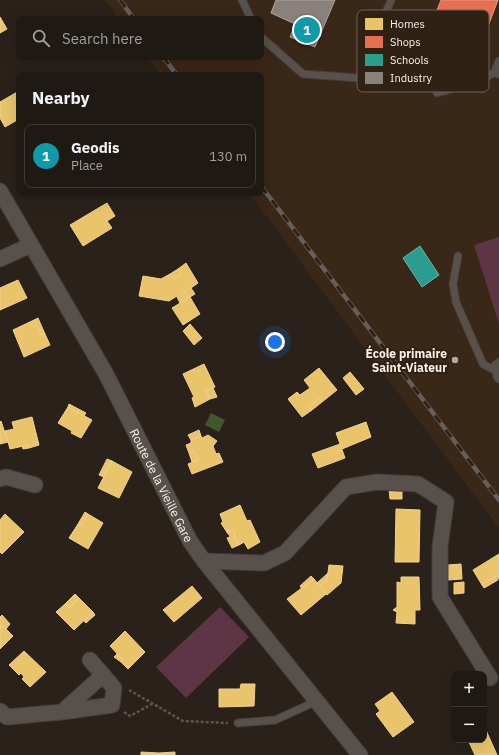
<!DOCTYPE html>
<html lang="en">
<head>
<meta charset="utf-8">
<style>
  :root { --surface:#1f1914; --page:#27221d; --text:#f1f3f6; --muted:#a1a0a0; --line:#3c3834; --accent:#b2a9a1 }
  body { margin:0; font-family:"IBM Plex Sans",sans-serif; background:var(--page); color:var(--text) }
  .controls { position:absolute; right:12px; bottom:12px; display:grid; overflow:hidden; border-radius:8px; box-shadow:0 4px 16px #0002 }
  .controls button { width:36px; height:36px; display:grid; place-items:center; padding:0; border:0; border-bottom:1px solid var(--line); background:var(--surface); color:var(--text); font:20px sans-serif }
  .you { position:absolute; left:275px; top:342px; width:14px; height:14px; margin:-10px; border:3px solid #fff; border-radius:50%; background:#1a73e8; box-shadow:0 0 0 6px #1a73e833 }
  .badge { display:grid; place-items:center; width:26px; height:26px; border-radius:50%; background:var(--accent); color:#fff; font-size:13px; font-weight:700 }
  .pin { position:absolute; translate:-50% -50%; border:2px solid #fff; box-shadow:0 1px 4px #0006 }
  .list { margin:0; padding:0; list-style:none }
  h2 { display:flex; justify-content:space-between; align-items:center; height:52px; margin:0; padding:0 16px; font-size:17px }
  h2 small { font-size:13px; font-weight:400; color:var(--muted) }
  .list li { display:grid; grid-template-columns:26px 1fr auto; gap:12px; align-items:center; box-sizing:border-box; height:64px; margin:0 8px 8px; padding:0 8px; border:1px solid var(--line); border-radius:8px }
  .list b { display:block; font-size:15px; white-space:nowrap }
  .list p { margin:0; font-size:13px; white-space:nowrap; color:var(--muted) }
  .list em { font-size:13px; font-style:normal; color:var(--muted) }
  .icon { flex:none; width:22px; height:22px; fill:none; stroke:currentColor; stroke-width:2; stroke-linecap:round; stroke-linejoin:round }
  .map { position:relative; flex:none; width:499px; height:755px; overflow:hidden }
  .search { position:absolute; background:var(--surface); box-shadow:0 4px 16px #0002; left:16px; top:16px; width:248px; height:44px; display:flex; align-items:center; gap:10px; box-sizing:border-box; padding:0 14px; border-radius:8px; color:var(--muted); font-size:15px }
  .panel { position:absolute; background:var(--surface); box-shadow:0 4px 16px #0002; left:16px; top:72px; width:248px; height:124px; border-radius:8px }
  .map>svg:first-child { display:block }
</style>
</head>
<body>
<div class="map">
<svg width="499" height="755" viewBox="0 0 499 755">
  <rect width="100%" height="100%" fill="#29211a"/>
  <polygon fill="#392717" points="104,0 499,0 499,528 249,193 261,193 261,75 161,75 147,57 261,57 261,19 119,19"/>
  <g fill="#5d3544">
    <polygon points="499,237 499,324 474,245"/>
    <polygon points="220,607 249,637 186,698 156,667"/>
  </g>
  <polygon fill="#44572b" points="211,413 225,420 219,432 205,425"/>
  <g fill="#e9c46a" stroke="#efd290">
    <polygon points="0,17 7,29 0,33"/>
    <polygon points="19,91 19,119 5,127 0,118 0,102"/>
    <polygon points="107,203 115,216 107,221 112,228 83,246 70,225"/>
    <polygon points="186,263 198,283 191,288 195,294 188,298 185,291 169,301 139,296 143,276 161,279 170,274 174,279 182,274 178,269"/>
    <polygon points="178,269 182,274 174,279 170,274"/>
    <polygon points="18,280 27,298 0,310 0,288"/>
    <polygon points="185,291 188,298 180,303 177,297"/>
    <polygon points="190,297 200,314 183,325 172,308"/>
    <polygon points="38,318 45,334 41,335 34,320"/>
    <polygon points="34,320 41,335 45,334 50,345 24,357 13,330"/>
    <polygon points="190,324 202,338 194,345 183,331"/>
    <polygon points="204,364 215,387 206,391 210,399 195,407 192,398 194,397 183,374"/>
    <polygon points="319,368 337,390 322,402 319,399 309,407 312,410 302,417 288,399 297,392 300,395 310,388 304,380"/>
    <polygon points="350,372 364,389 356,395 343,378"/>
    <polygon points="213,388 217,397 210,399 206,391"/>
    <polygon points="319,399 322,402 312,410 309,407"/>
    <polygon points="69,404 86,413 84,416 68,407"/>
    <polygon points="68,407 92,420 81,438 71,433 72,431 58,423"/>
    <polygon points="32,417 39,445 29,448 28,445 10,449 5,431 14,429 12,422"/>
    <polygon points="1,421 8,442 0,444 0,422"/>
    <polygon points="366,422 371,437 342,449 336,433"/>
    <polygon points="199,430 201,436 191,440 188,435"/>
    <polygon points="208,435 217,441 213,446 216,454 219,453 223,462 192,474 188,464 198,460 194,451 189,453 186,445 191,443 191,440 201,436 202,438"/>
    <polygon points="340,444 345,458 318,468 312,454"/>
    <polygon points="28,445 29,448 23,449 22,446"/>
    <polygon points="194,451 198,460 192,462 189,453"/>
    <polygon points="107,459 112,461 104,477 99,475"/>
    <polygon points="112,461 132,472 119,498 98,488"/>
    <polygon points="389,489 402,490 402,499 390,499"/>
    <polygon points="240,505 247,521 250,520 260,542 248,549 244,542 239,545 234,535 235,534 233,530 230,532 229,530 227,530 228,534 221,523 223,522 220,514"/>
    <polygon points="396,509 420,510 419,562 395,562"/>
    <polygon points="85,512 88,514 81,525 78,524"/>
    <polygon points="5,514 24,532 2,554 0,552 0,520"/>
    <polygon points="88,514 103,523 88,549 69,538 78,524 81,525"/>
    <polygon points="227,530 229,530 230,532 233,530 235,534 234,535 239,545 232,548 227,538 230,537"/>
    <polygon points="499,554 499,579 495,576 482,585 473,570"/>
    <polygon points="461,564 462,579 448,580 448,565"/>
    <polygon points="329,565 343,566 341,583 327,595 320,586 327,580"/>
    <polygon points="328,573 327,580 320,586 317,583"/>
    <polygon points="311,576 314,579 302,589 300,586"/>
    <polygon points="495,576 498,580 484,588 482,585"/>
    <polygon points="401,577 419,577 420,610 415,610 415,624 396,623 397,612 393,610 397,607 397,582 401,583"/>
    <polygon points="314,579 326,594 301,615 287,599"/>
    <polygon points="464,582 464,593 454,594 454,583"/>
    <polygon points="192,586 202,598 174,622 163,610"/>
    <polygon points="75,594 79,598 69,608 65,604"/>
    <polygon points="79,598 93,612 74,630 56,612 65,604 69,608"/>
    <polygon points="93,612 95,615 86,623 84,621"/>
    <polygon points="2,615 10,624 6,629 3,626 0,628 0,617"/>
    <polygon points="3,626 13,636 0,649 0,628"/>
    <polygon points="125,631 145,652 128,669 121,662 123,660 110,646"/>
    <polygon points="24,651 46,672 30,687 22,679 24,677 21,673 19,675 9,665"/>
    <polygon points="117,654 123,660 121,662 114,657"/>
    <polygon points="241,684 255,684 254,706 219,707 219,689 240,689"/>
    <polygon points="392,692 414,722 393,737 376,714 380,711 375,704"/>
    <polygon points="485,728 497,755 475,755 468,740 484,740"/>
    <polygon points="141,752 159,753 159,755 141,755"/>
    <polygon points="175,752 175,755 159,755 159,753"/>
  </g>
  <polygon fill="#e76f51" stroke="#ed967f" points="441,0 498,0 484,37 434,18"/>
  <polygon fill="#2a9d8f" stroke="#69b6aa" points="420,246 439,275 422,287 403,258"/>
  <polygon fill="#8a817c" stroke="#aca39d" points="276,0 335,0 315,47 290,37 295,24 271,13"/>
  <g fill="none" stroke-linecap="round" stroke-linejoin="round">
    <defs>
      <g id="service">
        <polyline points="242,0 251,19"/>
        <polyline points="261,37 303,74 359,78 391,0"/>
        <polyline points="499,61 494,73 499,74"/>
        <polyline points="437,93 473,83 494,73"/>
        <polyline points="458,256 453,284 456,302 483,364 496,371"/>
        <polyline points="499,362 495,365 497,377 499,379"/>
        <polyline points="238,723 275,720 317,701"/>
      </g>
      <g id="minor">
        <path id="s1" d="M0,191L106,374L190,541L204,561L360,755"/>
        <polyline points="0,259 31,245"/>
        <polyline points="0,479 6,477 35,485"/>
        <polyline points="204,561 264,563 285,553 346,487 377,482 418,484 446,502 440,547 440,597 490,678"/>
        <polyline points="90,660 103,675"/>
        <polyline points="0,711 7,717 62,712 103,675 114,688 112,705 62,712"/>
      </g>
    </defs>
    <use href="#service" stroke="#443d38" stroke-width="9"/>
    <use href="#minor" stroke="#443d38" stroke-width="17"/>
    <g stroke="#5c5652" stroke-width="2.5" stroke-dasharray="3 2" stroke-linecap="butt">
      <polyline points="129,690 183,721 228,723"/>
      <polyline points="124,712 130,716 152,704"/>
    </g>
    <use href="#service" stroke="#57504b" stroke-width="7"/>
    <use href="#minor" stroke="#57504b" stroke-width="15"/>
    <defs>
      <g id="rail">
        <polyline points="120,0 134,19"/>
        <polyline points="163,57 177,75"/>
        <polyline points="261,186 499,500"/>
      </g>
    </defs>
    <use href="#rail" stroke="#655f5b" stroke-width="4.5"/>
    <use href="#rail" stroke="#2f2114" stroke-width="3" stroke-dasharray="9" stroke-linecap="butt"/>
  </g>
  <circle fill="#b2a9a1" stroke="#2f2114" stroke-width="1.5" cx="455" cy="360" r="4"/>
  <g text-anchor="middle" dominant-baseline="central" stroke-width="4" stroke-linejoin="round" paint-order="stroke">
    <g font-size="12" font-weight="bold" fill="#fcf2e9" stroke="#2f2114" text-anchor="end">
      <text x="447" y="353">École primaire<tspan x="447" dy="14">Saint-Viateur</tspan></text>
    </g>
    <g font-size="12" fill="#fcf2e9" stroke="#2f2114">
      <text stroke="none"><textPath href="#s1" startOffset="336">Route de la Vieille Gare</textPath></text>
    </g>
  </g>
  <rect x="357" y="10" width="132" height="82" rx="6" fill="#2f2114" stroke="#6c6054" stroke-width="1"/>
  <rect x="365" y="18" width="18" height="12" fill="#e9c46a"/>
  <rect x="365" y="36" width="18" height="12" fill="#e76f51"/>
  <rect x="365" y="54" width="18" height="12" fill="#2a9d8f"/>
  <rect x="365" y="72" width="18" height="12" fill="#8a817c"/>
  <g font-size="11" fill="#fcf2e9">
    <text x="390" y="28">Homes</text>
    <text x="390" y="46">Shops</text>
    <text x="390" y="64">Schools</text>
    <text x="390" y="82">Industry</text>
  </g>
</svg>
<div class="controls">
<button>+</button>
<button>−</button>
</div>
<div class="you"></div>
<div class="pin badge" style="left:307px;top:30px;background:#0f9aa8">1</div>
<div class="search"><svg class="icon" aria-label="search" viewBox="0 0 24 24"><circle cx="10" cy="10" r="6"/><path d="M15 15l6 6"/></svg>Search here</div>
<section class="panel">
<h2>Nearby<small></small></h2>
<ul class="list">
<li><span class="badge" style="background:#0f9aa8">1</span><div><b>Geodis</b><p>Place</p></div><em>130 m</em></li>
</ul>
</section>
</div>
</body>
</html>
